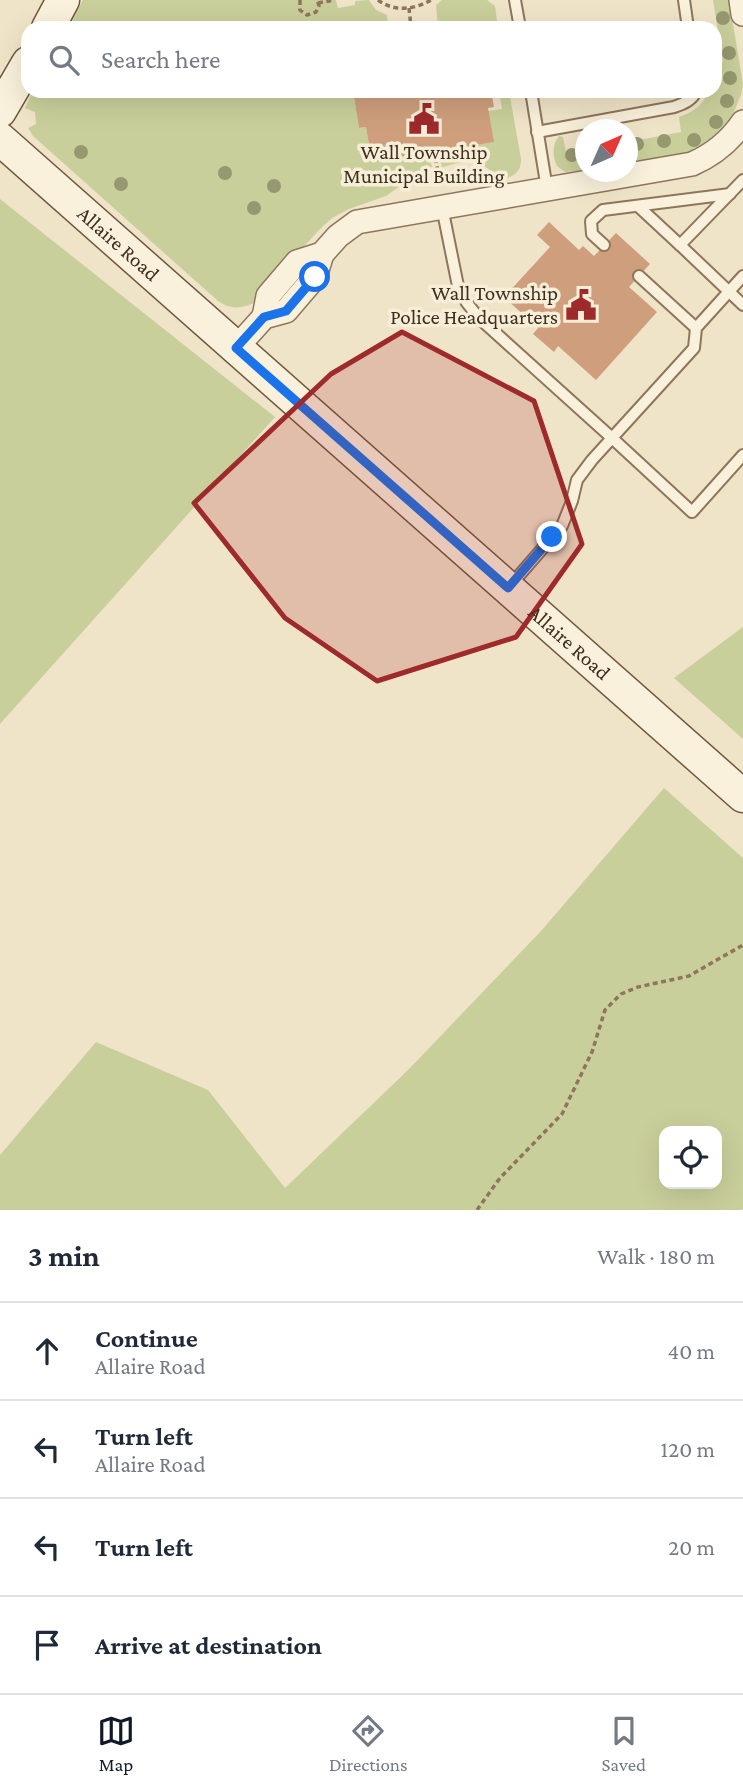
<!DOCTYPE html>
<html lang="en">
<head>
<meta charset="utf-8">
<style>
  :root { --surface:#fff; --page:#f6f6f7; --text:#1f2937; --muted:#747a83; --line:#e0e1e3; --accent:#111827 }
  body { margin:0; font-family:"Crimson Pro",serif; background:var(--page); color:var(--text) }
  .controls { position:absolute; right:21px; bottom:21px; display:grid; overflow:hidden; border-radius:14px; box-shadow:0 7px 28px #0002 }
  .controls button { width:63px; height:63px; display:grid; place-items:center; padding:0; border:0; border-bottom:2px solid var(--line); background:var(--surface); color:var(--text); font:35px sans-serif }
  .compass { position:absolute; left:575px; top:119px; width:63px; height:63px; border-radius:50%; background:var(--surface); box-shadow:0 7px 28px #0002; rotate:45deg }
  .stop { position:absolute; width:21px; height:21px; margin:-16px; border:5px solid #1a73e8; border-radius:50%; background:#fff }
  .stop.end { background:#1a73e8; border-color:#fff; box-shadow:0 2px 7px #0008 }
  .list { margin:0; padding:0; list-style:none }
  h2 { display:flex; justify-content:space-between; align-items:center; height:91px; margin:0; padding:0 28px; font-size:30px }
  h2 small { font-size:23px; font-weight:400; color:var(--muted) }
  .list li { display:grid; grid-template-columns:46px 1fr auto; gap:21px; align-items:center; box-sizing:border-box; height:98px; padding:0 28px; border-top:2px solid var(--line) }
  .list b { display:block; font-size:26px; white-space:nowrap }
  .list p { margin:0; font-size:23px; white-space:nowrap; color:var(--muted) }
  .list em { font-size:23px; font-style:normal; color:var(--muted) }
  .icon { flex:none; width:38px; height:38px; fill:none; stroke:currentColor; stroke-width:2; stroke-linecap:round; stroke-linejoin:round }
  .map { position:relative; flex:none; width:743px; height:1210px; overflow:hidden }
  .search { position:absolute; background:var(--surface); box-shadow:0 7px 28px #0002; left:21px; right:21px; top:21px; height:77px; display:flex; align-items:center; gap:18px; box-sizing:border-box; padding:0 24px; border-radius:21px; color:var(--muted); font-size:26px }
  .sheet { height:483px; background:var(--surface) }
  nav { display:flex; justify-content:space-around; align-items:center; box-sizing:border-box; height:98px; border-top:2px solid var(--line); background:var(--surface); font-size:19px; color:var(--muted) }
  nav a { display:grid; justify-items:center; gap:4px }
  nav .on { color:var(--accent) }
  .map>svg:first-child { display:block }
</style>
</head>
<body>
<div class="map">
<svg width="743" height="1210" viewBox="0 0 743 1210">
  <rect width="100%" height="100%" fill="#f0e4c8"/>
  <g fill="#c9cf9b" fill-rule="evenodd">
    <polygon points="83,0 336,0 338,8 355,5 355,1 369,0 376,10 387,15 388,28 68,28"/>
    <polygon points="442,0 487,0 495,6 498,28 474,28 473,23 438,28 436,5"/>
    <path d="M713,0H729L743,84L741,95L731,119L713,139L702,148L678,155L628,163V142L681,132L679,117C693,112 703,106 708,91H715V64L723,62Z"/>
    <path d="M33,91H353L359,128L366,127L372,162L406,157L430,159L432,167L423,169L425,176L407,181L386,196L349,209L332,218L318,231L252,304C238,309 230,309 218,301L33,136L28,128L36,124L35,112L25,108Z"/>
    <path d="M499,91H509L521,159C521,165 520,170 515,174C498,187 490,164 475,162C465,160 452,165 442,167L440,157L459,154L458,148L493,142L488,111L502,109Z"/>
    <path d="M559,136L563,137L566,152L585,149V170L565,172L557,166C552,156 552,145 559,136Z"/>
    <polygon points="0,199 275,417 0,724"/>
    <polygon points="743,627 743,739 674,678"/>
    <path d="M664,788L743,858V1209L742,1210H0V1155L96,1042L208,1090L285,1188L409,1069L541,931ZM664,1131H717V1184H664Z"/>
  </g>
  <g fill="#cf9f7d">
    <polygon points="353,91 491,91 494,107 488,108 494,142 458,148 459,154 435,158 407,163 406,157 372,162 366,127 359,128"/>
    <polygon points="549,222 579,250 583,246 594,256 616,233 650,264 629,287 657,312 596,380 558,346 554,352 533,334 538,328 504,297 550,247 537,235"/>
  </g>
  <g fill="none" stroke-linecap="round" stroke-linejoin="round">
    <defs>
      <g id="lane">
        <polyline points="515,0 520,28"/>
        <polyline points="684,0 688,28"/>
        <polyline points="531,91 547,189"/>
        <path d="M537,132L674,107C683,104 693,100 696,91"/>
        <polyline points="743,180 680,245 743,305"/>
        <polyline points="638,206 680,245"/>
        <polyline points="442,207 458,286 467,303 479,318 612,438 592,460 577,480 572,501 562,526 510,586"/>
        <polyline points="604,245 592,234 591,221 603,210 730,194"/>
        <polyline points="639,276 696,328"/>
        <polyline points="743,276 696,328 694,348 612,438 692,512 743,455"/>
      </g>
      <g id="street">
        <polyline points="741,0 743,14"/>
        <polyline points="264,317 268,296 297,262 322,254"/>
        <path d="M236,348L264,317L286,311L315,277L322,254L338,236L357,222L692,164C713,155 730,141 743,122"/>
      </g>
      <g id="secondary">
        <polyline points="48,28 63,0"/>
        <polyline points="0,111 28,63"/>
        <path id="s1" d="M0,139L743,796"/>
      </g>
    </defs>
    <use href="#lane" stroke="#8d765c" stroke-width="14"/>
    <use href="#street" stroke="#8d765c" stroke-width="26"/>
    <use href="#secondary" stroke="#6f573f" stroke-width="35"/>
    <g stroke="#8d765c" stroke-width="3.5" stroke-dasharray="5 3.5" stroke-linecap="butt">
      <polyline points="300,0 300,10 307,15 316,12 319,6 317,0"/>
      <path d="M378,0C394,12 414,10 431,0"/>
      <polyline points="318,3 334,0"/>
      <polyline points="409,8 411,27"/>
      <polyline points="435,158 438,171"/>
      <polyline points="477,1210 500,1178 562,1114 592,1052 605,1010 621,994 638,987 689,976 743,945"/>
    </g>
    <use href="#lane" stroke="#faf1dc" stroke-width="10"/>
    <use href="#street" stroke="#faf1dc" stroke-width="23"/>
    <use href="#secondary" stroke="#faf1dc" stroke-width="32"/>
  </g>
  <g fill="#96986f">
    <circle cx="723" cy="18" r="7"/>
    <circle cx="729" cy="53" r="7"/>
    <circle cx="730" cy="78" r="7"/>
    <circle cx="727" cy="101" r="7"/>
    <circle cx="716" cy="122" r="7"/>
    <circle cx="694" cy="140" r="7"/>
    <circle cx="664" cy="141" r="7"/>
    <circle cx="637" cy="144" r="7"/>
    <circle cx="81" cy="152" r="7"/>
    <circle cx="572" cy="155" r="7"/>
    <circle cx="225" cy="173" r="7"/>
    <circle cx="121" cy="184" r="7"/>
    <circle cx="274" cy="186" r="7"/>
    <circle cx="254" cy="208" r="7"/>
  </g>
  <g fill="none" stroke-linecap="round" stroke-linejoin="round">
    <polyline stroke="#1a73e8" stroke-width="9" points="315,277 286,311 264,317 236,348 508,588 552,537"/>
  </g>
  <path fill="#9e2a2b" fill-opacity="0.2" stroke="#9e2a2b" stroke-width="5" stroke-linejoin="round" d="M402,332L534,401L582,544L516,637L377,681L285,618L194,503L331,374Z"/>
  <defs>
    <symbol id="civic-bare" viewBox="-9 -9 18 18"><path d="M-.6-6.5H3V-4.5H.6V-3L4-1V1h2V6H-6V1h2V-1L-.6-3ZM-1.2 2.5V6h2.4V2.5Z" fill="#9e2a2b" stroke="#f7eed8" stroke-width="2.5" paint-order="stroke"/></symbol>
  </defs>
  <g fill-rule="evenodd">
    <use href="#civic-bare" x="402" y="97" width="44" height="44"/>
    <use href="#civic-bare" x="559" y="283" width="44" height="44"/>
  </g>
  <g text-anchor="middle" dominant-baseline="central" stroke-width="7" stroke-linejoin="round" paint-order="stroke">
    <g font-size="21" fill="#3d2e20" stroke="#f7eed8">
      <text x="424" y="152">Wall Township<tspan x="424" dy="24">Municipal Building</tspan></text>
      <text x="558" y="293" text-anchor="end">Wall Township<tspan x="558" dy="24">Police Headquarters</tspan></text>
    </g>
    <g font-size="21" fill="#3d2e20" stroke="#f7eed8">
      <text stroke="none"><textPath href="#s1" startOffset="158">Allaire Road</textPath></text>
      <text stroke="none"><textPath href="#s1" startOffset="760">Allaire Road</textPath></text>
    </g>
  </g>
</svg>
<div class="controls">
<button><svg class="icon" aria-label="locate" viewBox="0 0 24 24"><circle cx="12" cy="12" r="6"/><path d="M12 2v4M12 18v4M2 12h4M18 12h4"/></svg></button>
</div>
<svg class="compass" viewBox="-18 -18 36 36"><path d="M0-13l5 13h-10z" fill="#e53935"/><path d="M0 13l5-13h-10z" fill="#747a83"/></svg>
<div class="stop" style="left:315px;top:277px"></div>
<div class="stop end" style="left:552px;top:537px"></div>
<div class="search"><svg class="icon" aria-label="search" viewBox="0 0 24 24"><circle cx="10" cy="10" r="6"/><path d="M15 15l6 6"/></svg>Search here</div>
</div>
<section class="sheet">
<h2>3 min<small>Walk · 180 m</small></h2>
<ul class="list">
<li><svg class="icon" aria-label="ahead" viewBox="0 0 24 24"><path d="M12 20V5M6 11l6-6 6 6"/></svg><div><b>Continue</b><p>Allaire Road</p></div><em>40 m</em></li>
<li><svg class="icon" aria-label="left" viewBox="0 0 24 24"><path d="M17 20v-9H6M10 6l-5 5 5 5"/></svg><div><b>Turn left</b><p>Allaire Road</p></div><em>120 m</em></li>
<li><svg class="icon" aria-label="left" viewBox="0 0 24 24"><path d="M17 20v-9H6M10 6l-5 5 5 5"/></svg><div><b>Turn left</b></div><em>20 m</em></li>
<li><svg class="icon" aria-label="arrive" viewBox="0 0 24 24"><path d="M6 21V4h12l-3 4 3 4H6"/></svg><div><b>Arrive at destination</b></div></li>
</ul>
</section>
<nav>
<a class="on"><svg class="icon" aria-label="map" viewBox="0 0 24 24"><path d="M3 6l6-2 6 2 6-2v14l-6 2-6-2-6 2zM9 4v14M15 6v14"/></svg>Map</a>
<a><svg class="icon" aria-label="directions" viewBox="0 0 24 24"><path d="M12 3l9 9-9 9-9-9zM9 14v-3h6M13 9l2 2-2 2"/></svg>Directions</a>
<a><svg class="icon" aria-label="saved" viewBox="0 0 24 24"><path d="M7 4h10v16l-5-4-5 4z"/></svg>Saved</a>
</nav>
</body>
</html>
